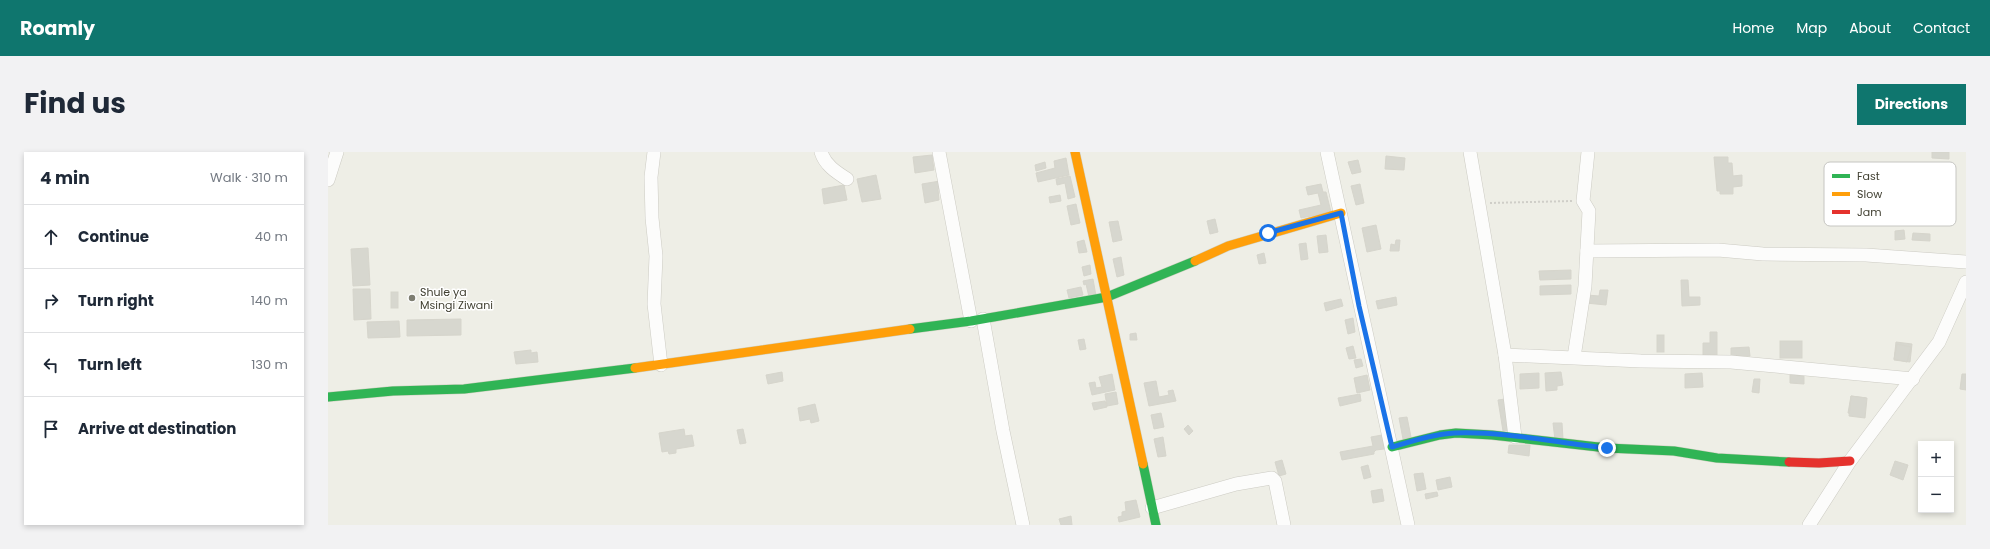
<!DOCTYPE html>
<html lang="en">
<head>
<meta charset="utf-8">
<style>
  :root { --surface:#fff; --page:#f2f2f3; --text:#1f2937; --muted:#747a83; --line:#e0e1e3; --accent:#0f766e }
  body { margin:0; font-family:Poppins,sans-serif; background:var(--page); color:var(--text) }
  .controls { position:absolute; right:12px; bottom:12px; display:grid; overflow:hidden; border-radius:0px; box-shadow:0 2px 6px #0003 }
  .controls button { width:36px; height:36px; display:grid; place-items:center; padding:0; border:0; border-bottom:1px solid var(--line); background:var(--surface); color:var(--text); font:20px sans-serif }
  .stop { position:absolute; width:12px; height:12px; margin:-9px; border:3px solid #1a73e8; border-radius:50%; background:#fff }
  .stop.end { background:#1a73e8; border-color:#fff; box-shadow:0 1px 4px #0008 }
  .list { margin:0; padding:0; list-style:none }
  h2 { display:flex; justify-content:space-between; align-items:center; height:52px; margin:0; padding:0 16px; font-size:17px }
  h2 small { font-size:13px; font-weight:400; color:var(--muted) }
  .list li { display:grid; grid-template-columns:26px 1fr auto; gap:12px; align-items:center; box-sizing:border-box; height:64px; padding:0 16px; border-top:1px solid var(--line) }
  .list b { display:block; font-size:15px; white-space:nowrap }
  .list em { font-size:13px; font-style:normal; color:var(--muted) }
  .icon { flex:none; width:22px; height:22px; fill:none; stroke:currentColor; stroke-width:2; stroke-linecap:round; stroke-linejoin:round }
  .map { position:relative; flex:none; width:1638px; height:373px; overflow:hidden; border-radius:0px }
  header { display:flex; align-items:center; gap:24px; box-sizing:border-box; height:56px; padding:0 20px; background:var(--accent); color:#fff }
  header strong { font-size:19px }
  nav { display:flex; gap:22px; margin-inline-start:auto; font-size:14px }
  .intro { display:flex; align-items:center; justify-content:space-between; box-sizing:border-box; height:96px; padding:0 24px }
  h1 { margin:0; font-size:28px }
  .button { padding:10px 18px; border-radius:0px; background:var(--accent); color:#fff; font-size:14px; font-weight:700 }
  main { display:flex; gap:24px; padding:0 24px }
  aside { flex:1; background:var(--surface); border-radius:0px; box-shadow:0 2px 6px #0003 }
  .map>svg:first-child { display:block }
</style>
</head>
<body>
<header>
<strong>Roamly</strong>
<nav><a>Home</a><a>Map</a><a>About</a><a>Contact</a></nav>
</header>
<div class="intro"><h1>Find us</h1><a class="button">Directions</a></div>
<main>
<aside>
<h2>4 min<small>Walk · 310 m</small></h2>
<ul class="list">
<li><svg class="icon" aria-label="ahead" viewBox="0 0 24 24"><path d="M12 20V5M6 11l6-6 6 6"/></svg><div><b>Continue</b></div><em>40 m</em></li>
<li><svg class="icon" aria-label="right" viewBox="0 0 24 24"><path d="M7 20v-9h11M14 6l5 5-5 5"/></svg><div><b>Turn right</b></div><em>140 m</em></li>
<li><svg class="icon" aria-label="left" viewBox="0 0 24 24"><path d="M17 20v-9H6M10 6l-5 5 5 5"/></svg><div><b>Turn left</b></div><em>130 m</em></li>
<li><svg class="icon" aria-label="arrive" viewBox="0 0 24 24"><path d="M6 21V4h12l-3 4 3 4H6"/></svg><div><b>Arrive at destination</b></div></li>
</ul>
</aside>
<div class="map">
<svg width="1638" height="373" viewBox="0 0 1638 373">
  <rect width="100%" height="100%" fill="#eeeee6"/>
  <g fill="#d7d7cf" stroke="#d6d5cc">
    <polygon points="1604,0 1621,0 1621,7 1604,6"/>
    <polygon points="604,3 606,18 587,21 585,5"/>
    <polygon points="1058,4 1077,6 1076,18 1057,17"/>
    <polygon points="1386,5 1400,5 1400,11 1404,11 1405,24 1414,23 1414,34 1405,35 1405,42 1392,42 1392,39 1389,39"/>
    <polygon points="738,6 741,23 710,30 708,21 727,16 726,9"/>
    <polygon points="1030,8 1033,20 1024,22 1020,10"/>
    <polygon points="717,10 718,16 708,19 707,13"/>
    <polygon points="548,23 553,47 534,50 529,27"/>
    <polygon points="742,24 747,45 740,47 737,31 729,33 728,27"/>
    <polygon points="612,29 613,36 610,37 611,48 597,51 594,32"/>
    <polygon points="993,32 995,40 998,40 1003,60 973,66 971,58 993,53 990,41 980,43 978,35"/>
    <polygon points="1032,32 1036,51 1028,53 1023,34"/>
    <polygon points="516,33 519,48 496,52 494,37"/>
    <polygon points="732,43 733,49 722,51 721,45"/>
    <polygon points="748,52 752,71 743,73 739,54"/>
    <polygon points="887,67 890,80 882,82 879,69"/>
    <polygon points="790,69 794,88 785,90 781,70"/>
    <polygon points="1048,73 1053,97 1039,100 1034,76"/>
    <polygon points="1576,78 1577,87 1567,88 1567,79"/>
    <polygon points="1585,81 1602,82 1602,89 1584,88"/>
    <polygon points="998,83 1000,100 991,101 989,84"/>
    <polygon points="756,88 759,100 751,101 749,90"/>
    <polygon points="1068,88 1072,88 1071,99 1062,99 1063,92 1067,93"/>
    <polygon points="978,91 980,107 973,108 971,92"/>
    <polygon points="40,96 42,133 25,134 23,97"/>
    <polygon points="936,101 938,111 931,112 929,103"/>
    <polygon points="793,105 796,123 789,125 785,107"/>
    <polygon points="762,113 763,122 756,124 754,115"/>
    <polygon points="1243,118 1243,127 1212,128 1211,119"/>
    <polygon points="765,127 768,144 761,145 758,132 756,133 755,129"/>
    <polygon points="1353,128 1360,128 1361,145 1372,145 1372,153 1354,154"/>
    <polygon points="1243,133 1243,142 1212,143 1212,134"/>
    <polygon points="753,135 755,143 741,146 739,138"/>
    <polygon points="25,137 42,137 43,167 26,168"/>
    <polygon points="1272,138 1280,138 1278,153 1258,151 1259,143 1271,144"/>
    <rect x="63" y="140" width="7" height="16"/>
    <polygon points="1068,145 1069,153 1050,157 1048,149"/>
    <polygon points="1013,147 1015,154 998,159 996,151"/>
    <polygon points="1025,166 1027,180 1020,182 1017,168"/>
    <polygon points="133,167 133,183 79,184 79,168"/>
    <polygon points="71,169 72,185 40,186 39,170"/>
    <polygon points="1382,180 1389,180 1389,203 1375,203 1375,191 1382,191"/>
    <polygon points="808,181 809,188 802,188 802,182"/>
    <rect x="1329" y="183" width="7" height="17"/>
    <polygon points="756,187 758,197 752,198 750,188"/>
    <rect x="1452" y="189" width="22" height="17"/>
    <polygon points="1568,190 1584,192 1582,210 1566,208"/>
    <polygon points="1569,192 1583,195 1579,210 1566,207"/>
    <polygon points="1025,194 1028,206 1021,207 1018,196"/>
    <polygon points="1421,195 1422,204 1403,204 1403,196"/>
    <polygon points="203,198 203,201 209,200 210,210 188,212 186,200"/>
    <polygon points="1033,207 1035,214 1028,216 1026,208"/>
    <polygon points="454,220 455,229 440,232 438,223"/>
    <polygon points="1233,220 1235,233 1229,234 1229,238 1218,239 1217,221"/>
    <polygon points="1211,221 1211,236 1192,237 1192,222"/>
    <polygon points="1374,221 1375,235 1357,236 1357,222"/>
    <polygon points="784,222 787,238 764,243 761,231 767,230 768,236 774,235 771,225"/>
    <polygon points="1634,222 1638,222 1638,238 1632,237"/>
    <polygon points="1039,223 1042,238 1029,241 1026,226"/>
    <polygon points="1462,223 1476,224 1476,232 1462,231"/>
    <polygon points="1426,227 1432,227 1431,241 1424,240"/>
    <polygon points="828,229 831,245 841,243 840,239 845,238 848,249 821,254 816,231"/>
    <polygon points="788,240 790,252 779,254 777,242"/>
    <polygon points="1032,242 1033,249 1012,254 1010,246"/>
    <polygon points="1523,244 1538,246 1536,264 1520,261"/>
    <polygon points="1523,244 1539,246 1537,266 1521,264"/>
    <polygon points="1177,247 1182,278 1175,279 1170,248"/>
    <polygon points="777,249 779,255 766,258 764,251"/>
    <polygon points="487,252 491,269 483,271 482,267 472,269 470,256"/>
    <polygon points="833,261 836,275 826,277 823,263"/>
    <polygon points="1079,265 1083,285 1075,287 1071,266"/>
    <polygon points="1225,271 1234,271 1235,287 1227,288"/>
    <polygon points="860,273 865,279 861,283 856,277"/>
    <polygon points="356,277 357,284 364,283 366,294 348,297 348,301 341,302 340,299 334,300 331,281"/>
    <polygon points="415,277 418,291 412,292 409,278"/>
    <polygon points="1054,283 1056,297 1048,298 1046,300 1046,302 1014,308 1012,300 1045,294 1043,285"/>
    <polygon points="835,285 838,304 830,305 826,287"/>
    <polygon points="1181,293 1202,293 1201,304 1180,301"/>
    <polygon points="954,308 958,322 951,324 947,310"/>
    <polygon points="1567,309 1580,313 1575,328 1562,323"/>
    <polygon points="1040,313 1043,325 1036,327 1033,315"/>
    <polygon points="1095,321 1098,337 1089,339 1086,322"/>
    <polygon points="1122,325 1124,335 1110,338 1108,328"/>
    <polygon points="1054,337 1056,349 1045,351 1043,339"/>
    <polygon points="1109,340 1110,344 1098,347 1097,342"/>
    <polygon points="808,348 812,365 791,370 790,365 794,364 794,360 798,359 797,350"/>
    <polygon points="743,364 744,373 733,373 731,367"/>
  </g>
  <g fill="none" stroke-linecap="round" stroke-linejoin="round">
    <defs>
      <g id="street">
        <polyline points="326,0 323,25 324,66 328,104 326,152 333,213"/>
        <path d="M493,0C497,13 508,20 519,27"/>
        <polyline points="611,0 643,169"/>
        <polyline points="999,0 1080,373"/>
        <polyline points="1142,0 1177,203 1187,285"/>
        <polyline points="0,28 9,0"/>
        <polyline points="1259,99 1390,98 1435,102 1538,103 1638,110"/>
        <polyline points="655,167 675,279 695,373"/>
        <polyline points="1177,203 1313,209 1403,210 1585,227"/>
        <polyline points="1246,205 1257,134 1261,59 1255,49 1260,0"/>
        <polyline points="824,356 908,332 944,326 947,329 956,373"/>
        <polyline points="1481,373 1522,309 1611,190 1638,130"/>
      </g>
      <g id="fast">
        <polyline points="582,177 643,169 779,145 867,109"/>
        <polyline points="0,245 65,239 136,237 307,216"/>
        <polyline points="1064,295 1112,283 1128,281 1164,283 1279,296 1346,299 1389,306 1461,310"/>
        <polyline points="815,312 828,373"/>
      </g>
      <g id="slow">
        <polyline points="747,0 815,312"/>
        <polyline points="867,109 900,94 1013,61"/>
        <polyline points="307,216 582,177"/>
      </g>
      <polyline id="jam" points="1461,310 1491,311 1522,309"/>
    </defs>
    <use href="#street" stroke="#cccbc3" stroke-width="14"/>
    <use href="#fast" stroke="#cecebe" stroke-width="10"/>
    <use href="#slow" stroke="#cecebe" stroke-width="10"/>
    <use href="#jam" stroke="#cecebe" stroke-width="10"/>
    <polyline stroke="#cfcec8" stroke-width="2" stroke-dasharray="2 2" stroke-linecap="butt" points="1162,51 1244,49"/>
    <use href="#street" stroke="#fcfcfb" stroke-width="13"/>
    <use href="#fast" stroke="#30b455" stroke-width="9"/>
    <use href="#slow" stroke="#ff9f0a" stroke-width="9"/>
    <use href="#jam" stroke="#e5322d" stroke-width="9"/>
  </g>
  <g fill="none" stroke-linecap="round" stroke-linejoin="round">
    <path stroke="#1a73e8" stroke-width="5" d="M940,81L1013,61L1031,154L1064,295C1085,289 1106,282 1127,281C1178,279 1229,291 1279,296"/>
  </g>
  <circle fill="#7e7e72" stroke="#fff" stroke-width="1.5" cx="84" cy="146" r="4"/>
  <g text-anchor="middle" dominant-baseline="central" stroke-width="3" stroke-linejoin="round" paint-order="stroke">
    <g font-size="11" fill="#424133" stroke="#fff" text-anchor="start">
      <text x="92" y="140">Shule ya<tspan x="92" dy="13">Msingi Ziwani</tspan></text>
    </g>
  </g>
  <rect x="1496" y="10" width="132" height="64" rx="6" fill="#fff" stroke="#c6c6c2" stroke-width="1"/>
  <rect x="1504" y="22" width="18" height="4" fill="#30b455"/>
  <rect x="1504" y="40" width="18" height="4" fill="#ff9f0a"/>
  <rect x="1504" y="58" width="18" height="4" fill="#e5322d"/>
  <g font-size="11" fill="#424133">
    <text x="1529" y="28">Fast</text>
    <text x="1529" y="46">Slow</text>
    <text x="1529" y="64">Jam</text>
  </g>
</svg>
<div class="controls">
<button>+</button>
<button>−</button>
</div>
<div class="stop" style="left:940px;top:81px"></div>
<div class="stop end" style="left:1279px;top:296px"></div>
</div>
</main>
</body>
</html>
